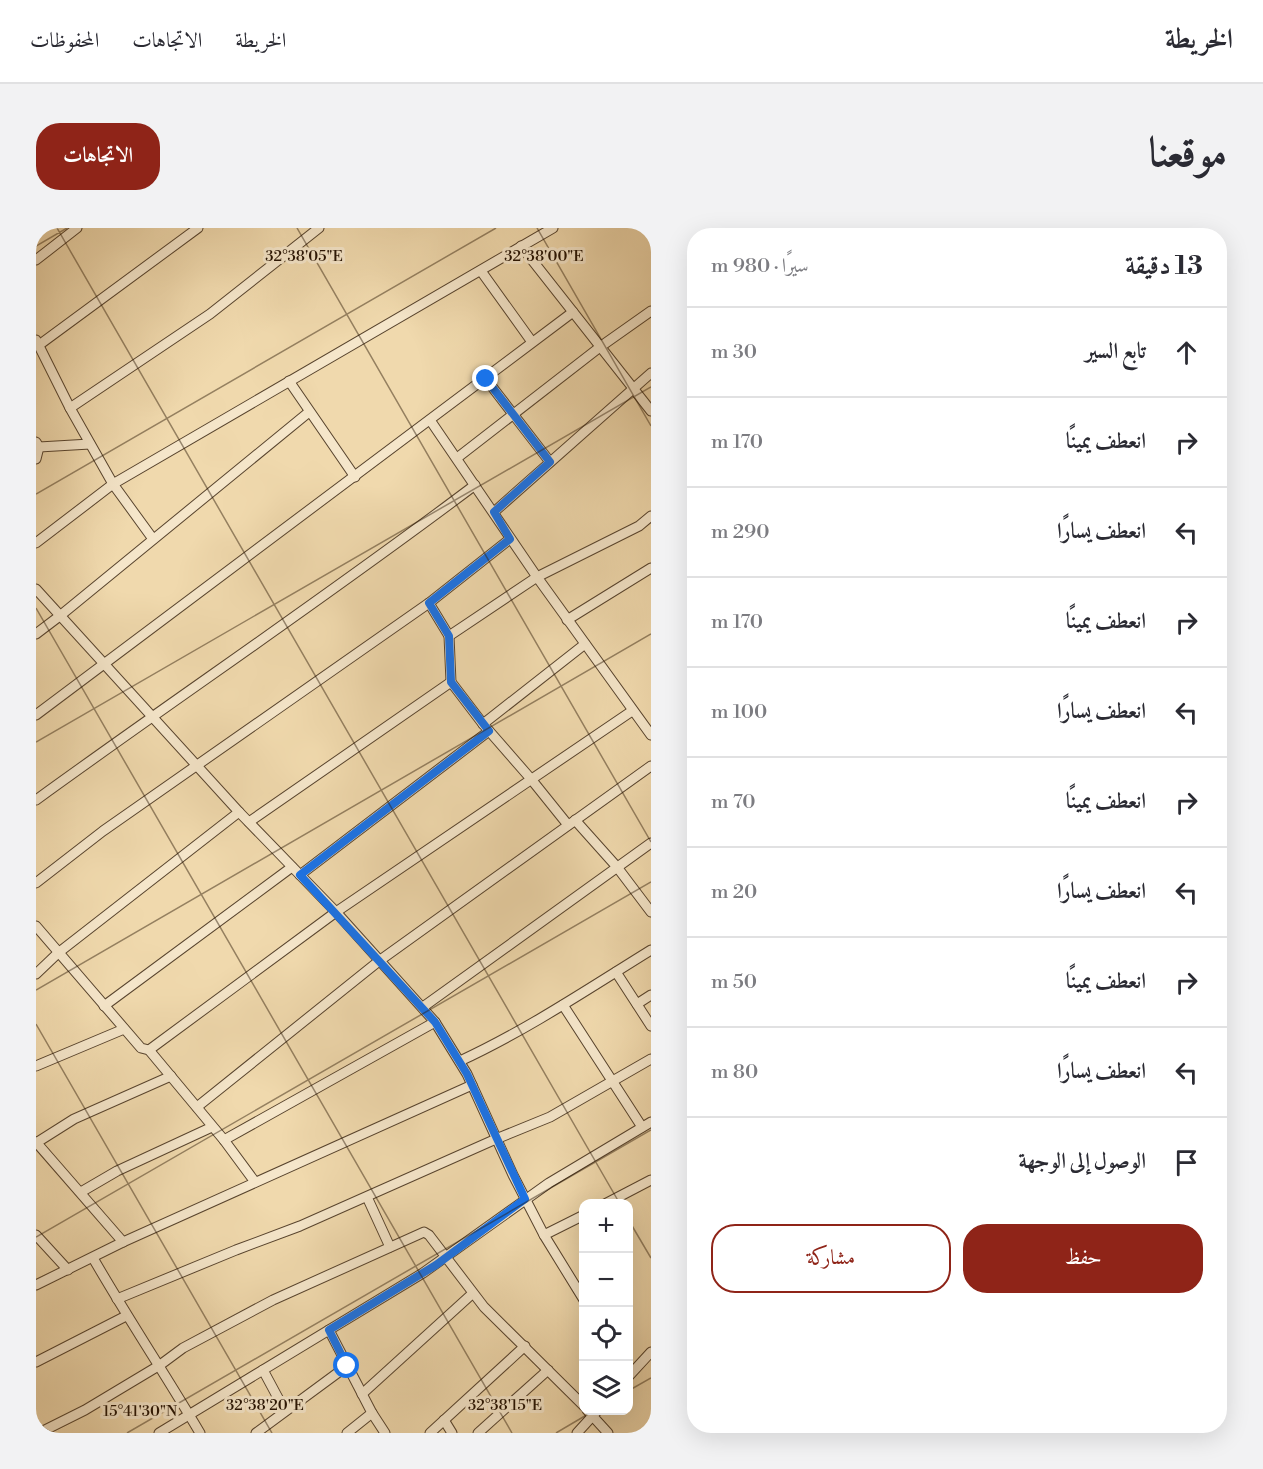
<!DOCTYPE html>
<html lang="ar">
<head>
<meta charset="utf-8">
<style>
  :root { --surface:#fff; --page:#f2f2f3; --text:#2b2b33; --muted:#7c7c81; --line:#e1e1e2; --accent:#8f2418 }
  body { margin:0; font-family:"Libre Bodoni",Amiri,serif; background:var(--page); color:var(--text); direction:rtl }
  .controls { position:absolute; right:18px; bottom:18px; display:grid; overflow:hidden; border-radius:12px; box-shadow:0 6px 24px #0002 }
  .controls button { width:54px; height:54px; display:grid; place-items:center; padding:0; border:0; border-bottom:2px solid var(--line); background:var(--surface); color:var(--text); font:30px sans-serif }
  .stop { position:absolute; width:18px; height:18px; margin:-14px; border:4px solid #1a73e8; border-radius:50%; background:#fff }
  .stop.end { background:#1a73e8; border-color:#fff; box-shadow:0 2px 6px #0008 }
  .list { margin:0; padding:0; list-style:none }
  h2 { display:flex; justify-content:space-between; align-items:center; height:78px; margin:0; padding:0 24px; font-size:26px }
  h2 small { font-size:20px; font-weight:400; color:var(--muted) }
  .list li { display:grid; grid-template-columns:39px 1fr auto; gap:18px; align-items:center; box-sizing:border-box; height:90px; padding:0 24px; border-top:2px solid var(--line) }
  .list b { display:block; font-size:22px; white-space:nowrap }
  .list em { font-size:20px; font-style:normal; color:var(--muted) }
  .actions { display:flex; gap:12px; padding:18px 24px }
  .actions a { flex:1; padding:14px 0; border:2px solid var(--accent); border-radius:24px; text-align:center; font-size:21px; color:var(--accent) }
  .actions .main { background:var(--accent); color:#fff }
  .icon { flex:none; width:33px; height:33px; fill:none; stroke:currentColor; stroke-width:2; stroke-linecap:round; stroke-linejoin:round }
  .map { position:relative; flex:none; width:615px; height:1205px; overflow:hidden; direction:ltr; border-radius:24px }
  header { display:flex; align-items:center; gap:36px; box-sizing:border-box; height:84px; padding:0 30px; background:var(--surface); border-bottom:2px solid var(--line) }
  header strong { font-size:28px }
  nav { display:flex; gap:33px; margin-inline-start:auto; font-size:21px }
  .intro { display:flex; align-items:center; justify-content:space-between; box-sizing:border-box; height:144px; padding:0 36px }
  h1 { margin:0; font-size:42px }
  .button { padding:15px 27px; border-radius:24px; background:var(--accent); color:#fff; font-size:21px; font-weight:700 }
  main { display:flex; gap:36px; padding:0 36px }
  aside { flex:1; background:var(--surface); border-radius:24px; box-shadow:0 6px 24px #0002 }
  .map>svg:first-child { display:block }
</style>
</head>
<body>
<header>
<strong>الخريطة</strong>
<nav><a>الخريطة</a><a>الاتجاهات</a><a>المحفوظات</a></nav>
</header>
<div class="intro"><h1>موقعنا</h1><a class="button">الاتجاهات</a></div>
<main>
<aside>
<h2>13 دقيقة<small>سيرًا · 980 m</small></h2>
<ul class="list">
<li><svg class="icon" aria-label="ahead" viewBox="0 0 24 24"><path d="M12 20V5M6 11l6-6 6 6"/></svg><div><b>تابع السير</b></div><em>30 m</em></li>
<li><svg class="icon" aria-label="right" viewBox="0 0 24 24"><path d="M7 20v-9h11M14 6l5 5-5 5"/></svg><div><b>انعطف يمينًا</b></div><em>170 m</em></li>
<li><svg class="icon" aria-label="left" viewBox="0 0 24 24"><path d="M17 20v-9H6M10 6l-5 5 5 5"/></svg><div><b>انعطف يسارًا</b></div><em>290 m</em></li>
<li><svg class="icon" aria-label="right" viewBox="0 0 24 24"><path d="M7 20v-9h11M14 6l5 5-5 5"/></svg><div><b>انعطف يمينًا</b></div><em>170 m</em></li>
<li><svg class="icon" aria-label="left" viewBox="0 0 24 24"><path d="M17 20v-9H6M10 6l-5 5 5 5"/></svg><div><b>انعطف يسارًا</b></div><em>100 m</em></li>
<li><svg class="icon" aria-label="right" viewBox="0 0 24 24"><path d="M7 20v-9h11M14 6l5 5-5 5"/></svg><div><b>انعطف يمينًا</b></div><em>70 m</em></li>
<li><svg class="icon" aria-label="left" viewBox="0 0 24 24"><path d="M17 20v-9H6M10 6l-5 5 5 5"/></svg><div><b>انعطف يسارًا</b></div><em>20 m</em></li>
<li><svg class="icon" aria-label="right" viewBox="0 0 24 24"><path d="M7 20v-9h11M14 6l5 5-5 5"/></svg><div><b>انعطف يمينًا</b></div><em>50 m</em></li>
<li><svg class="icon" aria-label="left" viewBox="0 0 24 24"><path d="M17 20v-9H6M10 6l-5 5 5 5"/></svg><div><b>انعطف يسارًا</b></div><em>80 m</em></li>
<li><svg class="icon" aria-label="arrive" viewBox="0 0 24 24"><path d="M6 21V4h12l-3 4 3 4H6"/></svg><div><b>الوصول إلى الوجهة</b></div></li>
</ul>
<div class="actions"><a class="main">حفظ</a><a>مشاركة</a></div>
</aside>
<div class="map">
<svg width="615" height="1205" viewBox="0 0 615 1205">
  <rect width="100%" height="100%" fill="#f0d9ad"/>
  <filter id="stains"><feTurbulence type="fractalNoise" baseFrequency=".00333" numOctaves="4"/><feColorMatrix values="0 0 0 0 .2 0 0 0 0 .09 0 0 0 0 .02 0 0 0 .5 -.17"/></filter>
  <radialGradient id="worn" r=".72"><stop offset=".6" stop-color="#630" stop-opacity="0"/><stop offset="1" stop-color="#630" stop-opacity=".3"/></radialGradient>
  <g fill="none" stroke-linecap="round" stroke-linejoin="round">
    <defs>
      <g id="minor">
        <polyline points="485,18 615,183"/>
        <polyline points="0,32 41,0"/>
        <polyline points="445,43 496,114"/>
        <polyline points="0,112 34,180 77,256 117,311"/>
        <polyline points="3,117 162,0"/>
        <polyline points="450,151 514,234"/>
        <polyline points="253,153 319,249"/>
        <polyline points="34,180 174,86 283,0"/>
        <polyline points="394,192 501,349 615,507"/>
        <polyline points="3,219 54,216"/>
        <polyline points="421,230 564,119 615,83"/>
        <polyline points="0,231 3,219 0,214"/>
        <polyline points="458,284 615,145"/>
        <polyline points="0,315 77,256 517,0"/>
        <polyline points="0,361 203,584 300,684 399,794 431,846 477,947 508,1007 548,1072"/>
        <polyline points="393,375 413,408 415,454 447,496 495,551 532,597"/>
        <polyline points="531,392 615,340"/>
        <polyline points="0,406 25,387 273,184"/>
        <polyline points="413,408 501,349 603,298 615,288"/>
        <polyline points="0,487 537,84"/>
        <polyline points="447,496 549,416"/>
        <path d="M0,572C146,466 295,366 439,257"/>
        <polyline points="539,592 581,639 615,684"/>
        <polyline points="213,594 415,454"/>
        <polyline points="264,647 453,503"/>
        <polyline points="0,655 67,603 393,375 474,311"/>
        <polyline points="0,698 105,820 113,822 188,912 219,954"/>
        <polyline points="580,744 615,798"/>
        <polyline points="0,746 22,725 203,584"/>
        <polyline points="601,776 615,767"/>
        <polyline points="527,777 606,899"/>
        <polyline points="68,778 256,639"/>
        <polyline points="387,779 615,615"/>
        <polyline points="113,822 300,684 596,483"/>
        <path d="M424,833C491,802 552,761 615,722"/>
        <polyline points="0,838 88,801"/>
        <polyline points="161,879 343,733 615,538"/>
        <polyline points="188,912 399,794"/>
        <polyline points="0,914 87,1014"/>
        <polyline points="0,915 38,891 135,848"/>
        <polyline points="45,964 81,943 176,899"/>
        <polyline points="331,969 354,1019"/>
        <polyline points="569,976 615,952"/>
        <polyline points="0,1007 32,1042"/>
        <polyline points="508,1007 548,987"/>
        <path d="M57,1030C91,1089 129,1146 164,1205"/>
        <polyline points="0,1057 87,1014 436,857"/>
        <polyline points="81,1071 200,1022 264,998 460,911 514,889 615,831"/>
        <polyline points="293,1102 336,1185 349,1205"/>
        <polyline points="0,1134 90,1088"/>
        <polyline points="227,1142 249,1183"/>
        <polyline points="592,1149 615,1124"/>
        <polyline points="326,1166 436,1066"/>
        <polyline points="551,1182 572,1205"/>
        <polyline points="408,1192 416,1205"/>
        <polyline points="3,1205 49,1182 124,1137 147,1120 237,1072 388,1004 393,1007 448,1079 548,1178"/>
        <polyline points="123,1205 387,1045 513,955 615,894"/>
        <polyline points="220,1205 311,1138"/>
        <polyline points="311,1205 336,1185"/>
        <polyline points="394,1205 489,1118"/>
        <polyline points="442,1205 512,1142"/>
        <polyline points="541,1205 562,1182"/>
      </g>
    </defs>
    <use href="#minor" stroke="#58442e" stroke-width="11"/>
    <use href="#minor" stroke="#f5e6ca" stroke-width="9"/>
  </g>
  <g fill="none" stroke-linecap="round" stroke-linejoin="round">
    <polyline stroke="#1a73e8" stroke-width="8" points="311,1138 293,1102 400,1037 489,971 431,846 399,794 264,647 453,503 415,454 413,408 393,375 474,311 458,284 514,234 450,151"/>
  </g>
  <path fill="none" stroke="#261303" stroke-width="1.5" stroke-opacity="0.45" d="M21,0L584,976M261,0L615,614M501,0L615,198M0,18L31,0M0,266L460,0M0,380L476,1205M0,514L615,159M0,762L615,406M0,796L236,1205M592,991L615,1030M0,1009L615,654M592,1163L615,1150M91,1205L615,902M520,1205L559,1182"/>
  <g font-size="15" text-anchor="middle" fill="#261303" stroke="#f5e6ca" stroke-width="6" stroke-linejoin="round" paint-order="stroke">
    <text x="508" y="33">32°38'00"E</text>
    <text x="268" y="33">32°38'05"E</text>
    <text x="229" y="1182">32°38'20"E</text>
    <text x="469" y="1182">32°38'15"E</text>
    <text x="104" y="1188">15°41'30"N</text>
  </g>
  <rect width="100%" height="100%" filter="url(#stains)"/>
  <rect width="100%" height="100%" fill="url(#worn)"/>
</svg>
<div class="controls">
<button>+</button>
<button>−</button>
<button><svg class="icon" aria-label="locate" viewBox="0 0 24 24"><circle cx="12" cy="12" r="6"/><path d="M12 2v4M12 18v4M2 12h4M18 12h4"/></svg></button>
<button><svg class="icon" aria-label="layers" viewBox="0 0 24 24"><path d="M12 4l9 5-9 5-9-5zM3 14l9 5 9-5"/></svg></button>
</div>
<div class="stop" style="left:311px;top:1138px"></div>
<div class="stop end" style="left:450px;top:151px"></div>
</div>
</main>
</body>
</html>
